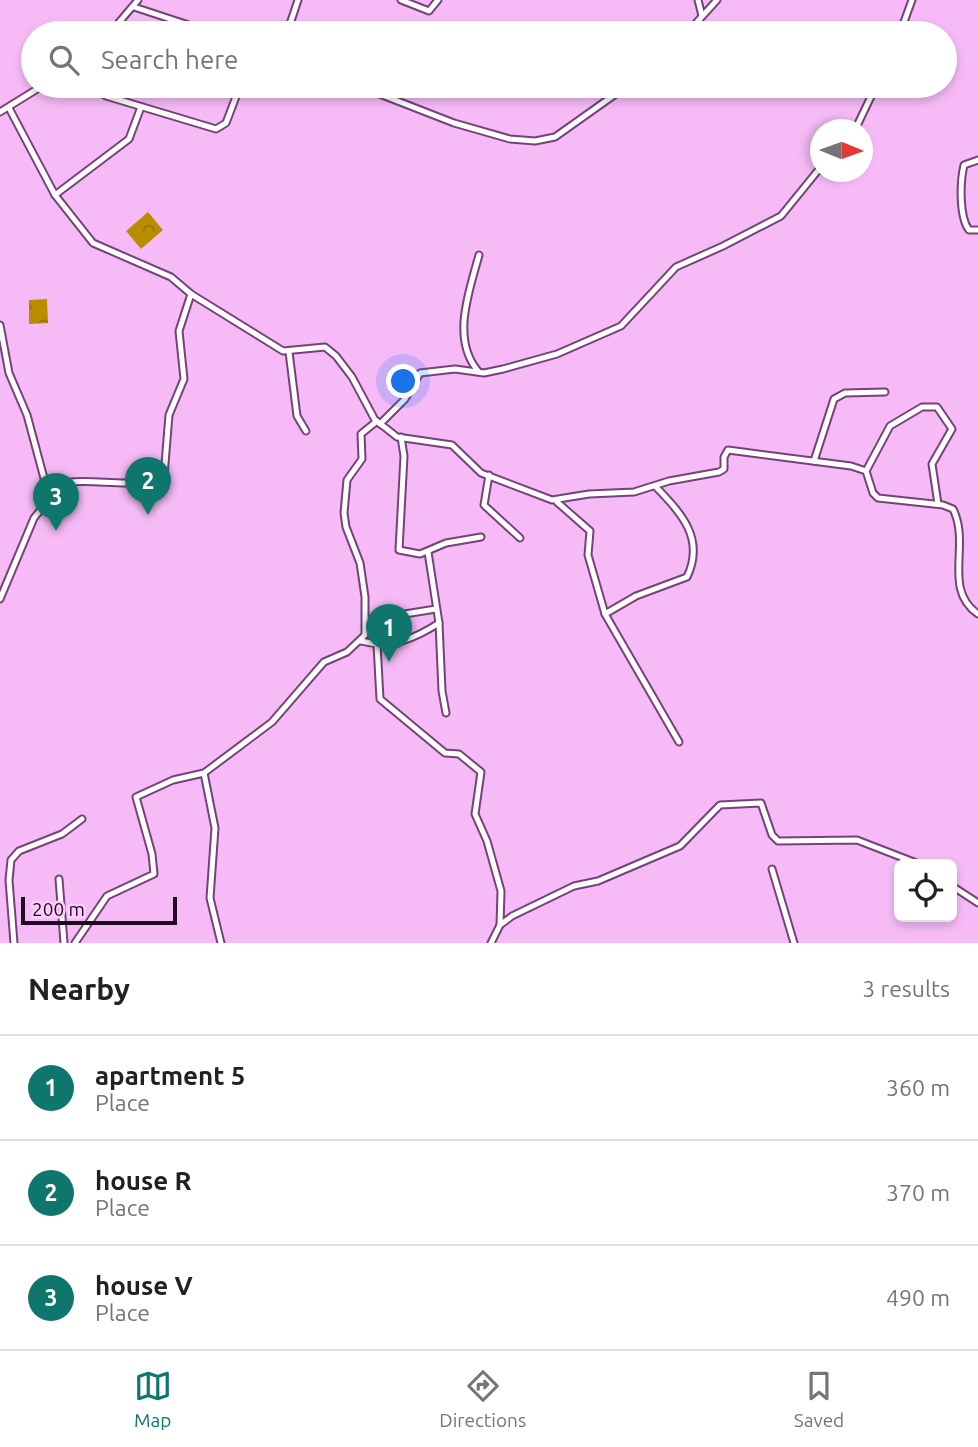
<!DOCTYPE html>
<html lang="en">
<head>
<meta charset="utf-8">
<style>
  :root { --surface:#fff; --page:#f2f2f2; --text:#202124; --muted:#757577; --line:#e0e0e0; --accent:#0f766e }
  body { margin:0; font-family:Ubuntu,sans-serif; background:var(--page); color:var(--text) }
  .controls { position:absolute; right:21px; bottom:21px; display:grid; overflow:hidden; border-radius:10px; box-shadow:0 4px 10px #0003 }
  .controls button { width:63px; height:63px; display:grid; place-items:center; padding:0; border:0; border-bottom:2px solid var(--line); background:var(--surface); color:var(--text); font:35px sans-serif }
  .compass { position:absolute; left:810px; top:119px; width:63px; height:63px; border-radius:50%; background:var(--surface); box-shadow:0 4px 10px #0003; rotate:91deg }
  .scale { position:absolute; left:21px; bottom:18px; width:156px; box-sizing:border-box; padding-left:7px; border:4px solid #200b21; border-top:0; font-size:19px; line-height:24px; white-space:nowrap; color:#200b21; -webkit-text-stroke:5px #fdcdfd; paint-order:stroke }
  .you { position:absolute; left:404px; top:382px; width:24px; height:24px; margin:-18px; border:5px solid #fff; border-radius:50%; background:#1a73e8; box-shadow:0 0 0 10px #1a73e833 }
  .badge { display:grid; place-items:center; width:46px; height:46px; border-radius:50%; background:var(--accent); color:#fff; font-size:23px; font-weight:700 }
  .pin { position:absolute; translate:-50% -58px; filter:drop-shadow(0 2px 4px #0008) }
  .pin::after { content:''; position:absolute; top:37px; width:24px; height:21px; background:inherit; clip-path:polygon(0 0,100% 0,50% 100%) }
  .list { margin:0; padding:0; list-style:none }
  h2 { display:flex; justify-content:space-between; align-items:center; height:91px; margin:0; padding:0 28px; font-size:30px }
  h2 small { font-size:23px; font-weight:400; color:var(--muted) }
  .list li { display:grid; grid-template-columns:46px 1fr auto; gap:21px; align-items:center; box-sizing:border-box; height:105px; padding:0 28px; border-top:2px solid var(--line) }
  .list b { display:block; font-size:26px; white-space:nowrap }
  .list p { margin:0; font-size:23px; white-space:nowrap; color:var(--muted) }
  .list em { font-size:23px; font-style:normal; color:var(--muted) }
  .icon { flex:none; width:38px; height:38px; fill:none; stroke:currentColor; stroke-width:2; stroke-linecap:round; stroke-linejoin:round }
  .map { position:relative; flex:none; width:978px; height:943px; overflow:hidden }
  .search { position:absolute; background:var(--surface); box-shadow:0 4px 10px #0003; left:21px; right:21px; top:21px; height:77px; display:flex; align-items:center; gap:18px; box-sizing:border-box; padding:0 24px; border-radius:38px; color:var(--muted); font-size:26px }
  .sheet { height:406px; background:var(--surface) }
  nav { display:flex; justify-content:space-around; align-items:center; box-sizing:border-box; height:98px; border-top:2px solid var(--line); background:var(--surface); font-size:19px; color:var(--muted) }
  nav a { display:grid; justify-items:center; gap:4px }
  nav .on { color:var(--accent) }
  .map>svg:first-child { display:block }
</style>
</head>
<body>
<div class="map">
<svg width="978" height="943" viewBox="0 0 978 943">
  <defs>
    <pattern id="forest-crowns" width="20" height="18" patternUnits="userSpaceOnUse" patternTransform="scale(1.75)"><rect width="20" height="18" fill="#ba8d00"/><path d="M2 6a3 3 0 1 1 6 0M12 15a3 3 0 1 1 6 0" fill="none" stroke="#977102"/></pattern>
  </defs>
  <rect width="100%" height="100%" fill="#f6bbf7"/>
  <g fill="url(#forest-crowns)">
    <polygon points="148,212 163,230 141,249 126,231"/>
    <polygon points="47,299 48,323 29,324 29,300"/>
  </g>
  <g fill="none" stroke-linecap="round" stroke-linejoin="round">
    <defs>
      <g id="minor">
        <polyline points="401,0 429,11 438,0"/>
        <polyline points="698,0 702,16"/>
        <polyline points="134,7 213,33"/>
        <polyline points="110,33 138,0"/>
        <polyline points="287,33 298,0"/>
        <polyline points="687,33 717,0"/>
        <polyline points="900,33 912,0"/>
        <polyline points="90,86 106,96 216,129 226,123 240,86"/>
        <polyline points="359,86 454,123 510,139 535,141 555,137 627,86"/>
        <path d="M9,108L55,195L93,243L171,277L191,294L283,351L325,347L336,356L352,377L375,420L387,429L397,437L452,445L481,473L552,500L589,494L634,492L669,481L719,472L724,469V457L728,450L851,466L866,471L873,493L878,498L943,505L953,509C971,545 942,589 978,614"/>
        <polyline points="0,112 42,86"/>
        <polyline points="855,130 876,86"/>
        <path d="M978,160L964,165C960,182 959,217 969,230H978"/>
        <polyline points="55,195 129,139 141,107"/>
        <polyline points="0,325 9,373 27,415 48,493 47,502 34,518 0,599"/>
        <polyline points="289,352 297,416 306,431"/>
        <path d="M478,371C451,339 469,292 479,255"/>
        <polyline points="380,424 405,399 420,373 455,369 484,373 503,369 557,354 621,326 676,267 723,246 781,216 820,168"/>
        <polyline points="401,437 404,456 399,550 420,554 446,543 481,537"/>
        <polyline points="814,461 834,399 845,393 885,392"/>
        <polyline points="866,471 890,426 922,407 937,407 952,429 932,464 938,504"/>
        <polyline points="489,475 484,505 520,538"/>
        <path d="M47,489C80,471 128,493 164,476L169,415L184,379L179,331L191,294"/>
        <polyline points="557,502 590,531 588,555 605,614 679,742"/>
        <polyline points="428,552 439,623 442,691 446,713"/>
        <path d="M605,614L636,596L687,577C705,539 682,514 656,487"/>
        <polyline points="367,620 436,609"/>
        <path d="M361,641C391,649 414,639 439,623"/>
        <polyline points="377,644 380,699 445,753 459,754 481,772 475,814 487,841 501,891 500,925"/>
        <polyline points="204,773 215,828 210,898 221,943"/>
        <polyline points="772,869 794,943"/>
        <polyline points="59,879 64,943"/>
        <polyline points="952,886 978,903"/>
        <polyline points="14,943 9,880 11,860 19,851 62,834 82,819"/>
        <polyline points="75,943 107,896 154,874 152,854 136,797 173,780 204,773 272,722 324,662 347,652 365,635 365,597 360,563 346,527 344,513 347,480 362,459 361,434 377,421"/>
        <polyline points="491,943 500,925 512,916 574,886 598,881 680,846 720,805 761,803 772,835 778,841 857,840 919,864"/>
      </g>
    </defs>
    <use href="#minor" stroke="#754277" stroke-width="9"/>
    <use href="#minor" stroke="#fff" stroke-width="5"/>
  </g>
</svg>
<div class="controls">
<button><svg class="icon" aria-label="locate" viewBox="0 0 24 24"><circle cx="12" cy="12" r="6"/><path d="M12 2v4M12 18v4M2 12h4M18 12h4"/></svg></button>
</div>
<svg class="compass" viewBox="-18 -18 36 36"><path d="M0-13l5 13h-10z" fill="#e53935"/><path d="M0 13l5-13h-10z" fill="#757577"/></svg>
<div class="scale">200 m</div>
<div class="you"></div>
<div class="pin badge" style="left:389px;top:662px">1</div>
<div class="pin badge" style="left:148px;top:515px">2</div>
<div class="pin badge" style="left:56px;top:531px">3</div>
<div class="search"><svg class="icon" aria-label="search" viewBox="0 0 24 24"><circle cx="10" cy="10" r="6"/><path d="M15 15l6 6"/></svg>Search here</div>
</div>
<section class="sheet">
<h2>Nearby<small>3 results</small></h2>
<ul class="list">
<li><span class="badge">1</span><div><b>apartment 5</b><p>Place</p></div><em>360 m</em></li>
<li><span class="badge">2</span><div><b>house R</b><p>Place</p></div><em>370 m</em></li>
<li><span class="badge">3</span><div><b>house V</b><p>Place</p></div><em>490 m</em></li>
</ul>
</section>
<nav>
<a class="on"><svg class="icon" aria-label="map" viewBox="0 0 24 24"><path d="M3 6l6-2 6 2 6-2v14l-6 2-6-2-6 2zM9 4v14M15 6v14"/></svg>Map</a>
<a><svg class="icon" aria-label="directions" viewBox="0 0 24 24"><path d="M12 3l9 9-9 9-9-9zM9 14v-3h6M13 9l2 2-2 2"/></svg>Directions</a>
<a><svg class="icon" aria-label="saved" viewBox="0 0 24 24"><path d="M7 4h10v16l-5-4-5 4z"/></svg>Saved</a>
</nav>
</body>
</html>
